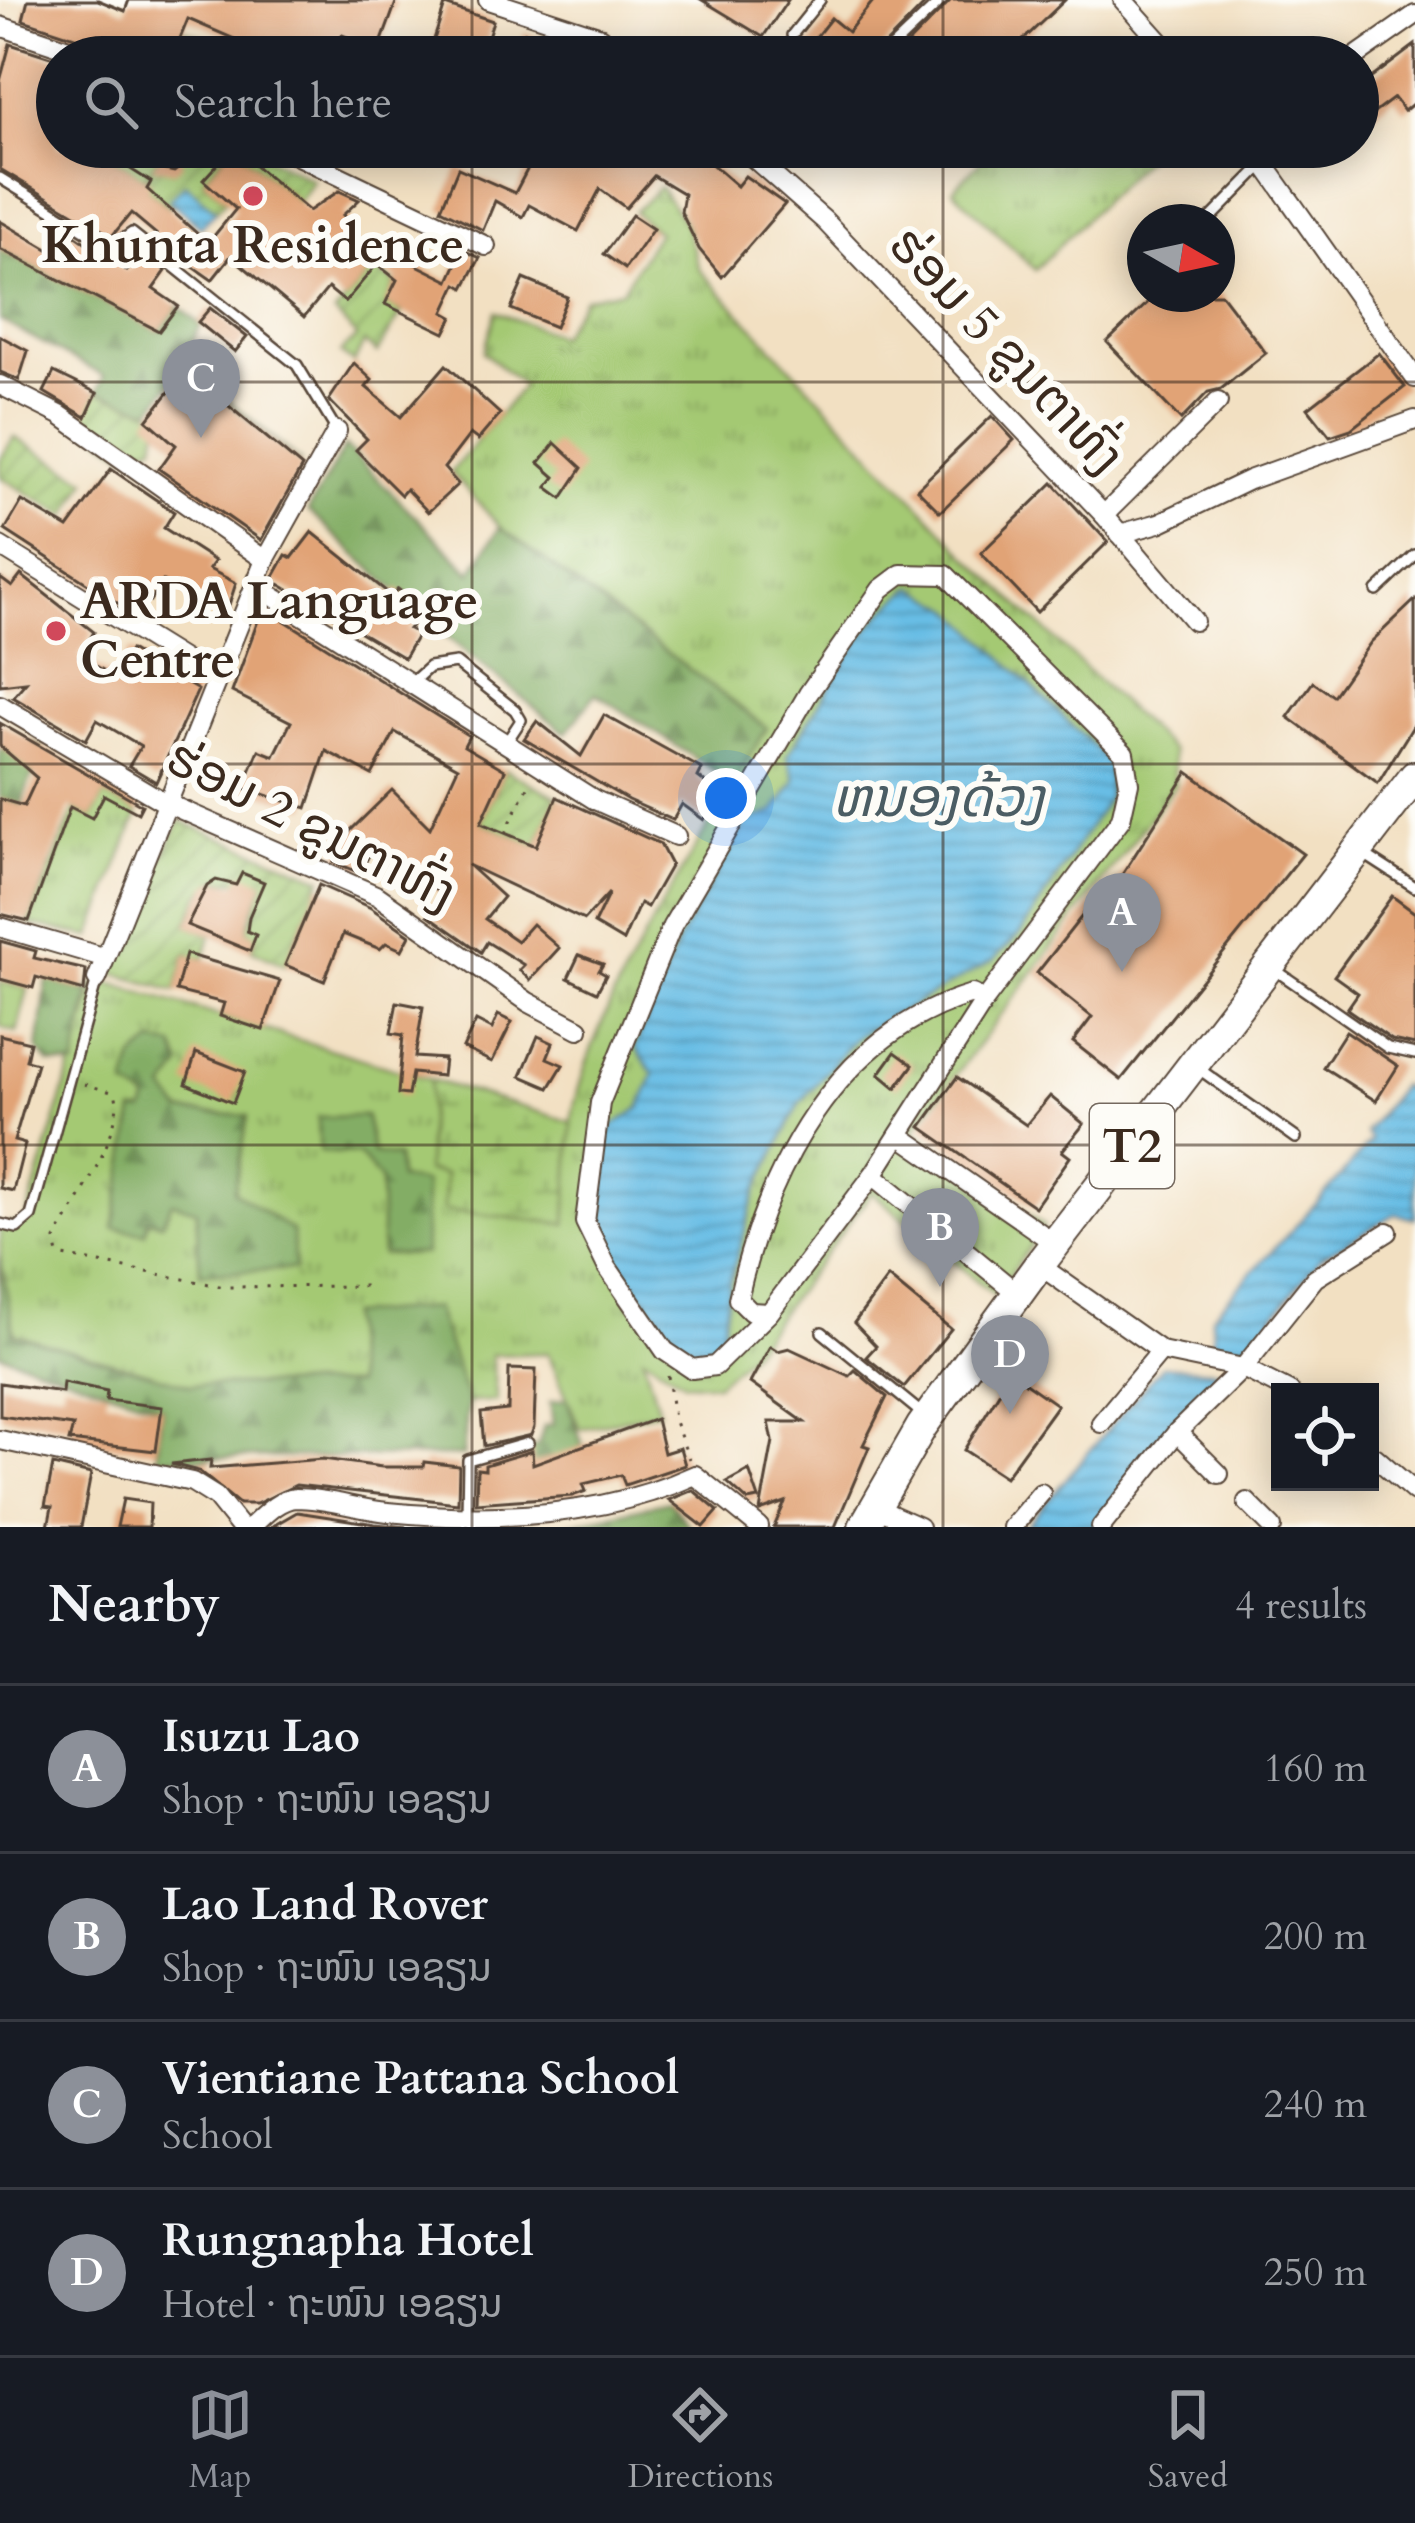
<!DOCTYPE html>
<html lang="en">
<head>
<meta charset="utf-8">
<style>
  :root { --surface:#171b24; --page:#242831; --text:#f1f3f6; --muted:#9ea1a6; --line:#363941; --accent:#8c9099 }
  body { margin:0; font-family:Cardo,"Noto Sans Lao",serif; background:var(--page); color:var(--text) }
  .controls { position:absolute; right:36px; bottom:36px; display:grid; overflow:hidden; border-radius:0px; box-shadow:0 6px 30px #0003 }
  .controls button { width:108px; height:108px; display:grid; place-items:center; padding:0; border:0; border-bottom:3px solid var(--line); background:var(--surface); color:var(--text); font:60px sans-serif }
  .compass { position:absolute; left:1127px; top:204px; width:108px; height:108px; border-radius:50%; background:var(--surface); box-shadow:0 6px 30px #0003; rotate:99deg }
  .you { position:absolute; left:726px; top:798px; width:42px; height:42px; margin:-30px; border:9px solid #fff; border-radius:50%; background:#1a73e8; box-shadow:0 0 0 18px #1a73e833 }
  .badge { display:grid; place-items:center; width:78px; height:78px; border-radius:50%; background:var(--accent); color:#fff; font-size:39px; font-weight:700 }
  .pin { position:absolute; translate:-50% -99px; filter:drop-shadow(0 3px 6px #0008) }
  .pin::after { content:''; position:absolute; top:63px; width:42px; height:36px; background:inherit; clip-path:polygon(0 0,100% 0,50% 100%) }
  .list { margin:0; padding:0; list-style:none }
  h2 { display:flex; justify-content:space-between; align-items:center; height:156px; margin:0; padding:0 48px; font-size:51px }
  h2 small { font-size:39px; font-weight:400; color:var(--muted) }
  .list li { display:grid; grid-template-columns:78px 1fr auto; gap:36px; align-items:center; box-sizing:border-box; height:168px; padding:0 48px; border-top:3px solid var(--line) }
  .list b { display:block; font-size:45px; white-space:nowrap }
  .list p { margin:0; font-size:39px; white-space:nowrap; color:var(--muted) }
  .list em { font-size:39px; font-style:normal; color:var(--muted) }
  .icon { flex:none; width:66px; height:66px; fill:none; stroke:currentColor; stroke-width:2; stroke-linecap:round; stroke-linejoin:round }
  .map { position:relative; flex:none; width:1415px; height:1527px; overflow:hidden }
  .search { position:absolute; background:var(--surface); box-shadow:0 6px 30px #0003; left:36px; right:36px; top:36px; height:132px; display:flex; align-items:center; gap:30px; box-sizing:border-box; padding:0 42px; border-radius:66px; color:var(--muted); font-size:45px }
  .sheet { height:828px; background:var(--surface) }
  nav { display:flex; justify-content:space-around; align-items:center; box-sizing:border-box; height:168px; border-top:3px solid var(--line); background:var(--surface); font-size:33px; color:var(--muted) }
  nav a { display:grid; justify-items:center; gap:6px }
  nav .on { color:var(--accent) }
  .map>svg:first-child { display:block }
</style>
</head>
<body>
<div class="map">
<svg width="1415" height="1527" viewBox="0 0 1415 1527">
  <defs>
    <pattern id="grass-tufts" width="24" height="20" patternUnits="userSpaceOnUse" patternTransform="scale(3)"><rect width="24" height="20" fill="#a4c973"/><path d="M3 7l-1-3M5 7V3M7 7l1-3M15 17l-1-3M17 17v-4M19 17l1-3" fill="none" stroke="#87a35e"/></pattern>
    <pattern id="forest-firs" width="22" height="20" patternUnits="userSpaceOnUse" patternTransform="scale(3)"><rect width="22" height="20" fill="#83ad65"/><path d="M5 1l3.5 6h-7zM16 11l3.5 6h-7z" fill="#6c8d53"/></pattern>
    <pattern id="wetland-marsh" width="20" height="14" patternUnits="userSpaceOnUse" patternTransform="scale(3)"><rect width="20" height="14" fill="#a4c973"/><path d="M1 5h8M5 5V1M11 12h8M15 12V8" fill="none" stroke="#87a35e"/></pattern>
    <pattern id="garden-furrows" width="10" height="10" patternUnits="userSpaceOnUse" patternTransform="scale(3)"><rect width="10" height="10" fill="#a4c973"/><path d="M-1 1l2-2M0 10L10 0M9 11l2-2" fill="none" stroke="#87a35e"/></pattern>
    <pattern id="water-rules" width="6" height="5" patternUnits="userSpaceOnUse" patternTransform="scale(3)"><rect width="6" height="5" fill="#68bde5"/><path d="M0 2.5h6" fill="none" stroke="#579ab9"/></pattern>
  </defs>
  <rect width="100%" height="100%" fill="#fdfcf7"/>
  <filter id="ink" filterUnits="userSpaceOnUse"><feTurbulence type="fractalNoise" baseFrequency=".00833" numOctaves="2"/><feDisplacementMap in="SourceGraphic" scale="24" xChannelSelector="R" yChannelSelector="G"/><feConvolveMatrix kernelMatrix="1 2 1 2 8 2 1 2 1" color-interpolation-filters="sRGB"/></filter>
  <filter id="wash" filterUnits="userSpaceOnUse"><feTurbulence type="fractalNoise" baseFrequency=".004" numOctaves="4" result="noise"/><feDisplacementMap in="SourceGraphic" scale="48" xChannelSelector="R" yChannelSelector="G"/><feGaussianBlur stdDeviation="2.7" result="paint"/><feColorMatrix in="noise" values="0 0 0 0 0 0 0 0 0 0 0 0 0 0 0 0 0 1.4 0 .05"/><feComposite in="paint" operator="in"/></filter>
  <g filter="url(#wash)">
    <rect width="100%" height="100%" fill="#f2e0c2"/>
    <g fill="url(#grass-tufts)" stroke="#707a48" stroke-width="3">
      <polygon points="1123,33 1146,57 1097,57"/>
      <polygon points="994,147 1156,147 1035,270 953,190"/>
      <path d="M660,187L686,226L699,269L966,555L1172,751L1175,785L913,1131L1044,1226L995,1296L872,1192L750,1353L716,1384L685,1382L643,1356L659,1411L580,1429L548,1353L491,1355L497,1401L468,1402L463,1456L157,1458L162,1407L0,1354V1225L25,1223L97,979L571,1122C591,1009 676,885 733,783L596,693L566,733L444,634L308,511L345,446L472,573L500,527L451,472L523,386L484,352L496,312L559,336L584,298L622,290L658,232L634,212Z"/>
      <polygon points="104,795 138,813 91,937 28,924 75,809 92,818"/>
    </g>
    <g fill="url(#forest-firs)" stroke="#5f6c42" stroke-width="3">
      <polygon points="0,249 159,331 178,306 201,325 182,360 302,463 185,366 150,410 97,392 104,376 0,320"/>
      <polygon points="345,446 471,573 500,527 767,728 733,783 596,693 566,733 444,634 308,511"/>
      <path d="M34,741L43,746C39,768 26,782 22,805L0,799V749L27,756Z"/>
      <polygon points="47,980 85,991 90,987 75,1066 49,1063 38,1050"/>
      <polygon points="153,1043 174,1046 182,1066 165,1090 182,1112 248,1116 234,1191 292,1231 295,1269 200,1273 196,1210 172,1202 162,1223 148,1220 145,1233 114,1228 134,1112 144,1112 148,1100 126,1087 134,1058"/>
      <polygon points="366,1116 372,1153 397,1157 399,1179 425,1183 425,1254 382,1255 380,1180 358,1154 320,1152 318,1117"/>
      <polygon points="0,1255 14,1334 190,1385 355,1385 348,1315 435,1308 468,1401 463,1456 157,1458 162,1407 0,1354"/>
      <polygon points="567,1399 583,1446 505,1484 497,1461 538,1446 544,1426 553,1425 550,1402"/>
      <polygon points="669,1501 690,1527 561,1526"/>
    </g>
    <polygon fill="url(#wetland-marsh)" stroke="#707a48" stroke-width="3" points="430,1080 572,1122 566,1224 443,1210 445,1175 426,1171"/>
    <g fill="url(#garden-furrows)" stroke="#707a48" stroke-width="3">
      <polygon points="138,13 246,53 200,57 147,31 134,57 118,57"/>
      <polygon points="167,147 230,147 203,180 226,200 216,211 185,183 170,207 146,189 144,178 157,161 162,169 179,153"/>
      <polygon points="233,147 245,147 313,180 298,202"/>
      <polygon points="373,269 395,283 386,304 402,312 377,353 364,342 354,363 340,353 357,337 335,313"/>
      <polygon points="97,392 150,410 159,420 155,444 125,454 79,422"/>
      <polygon points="14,437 87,480 67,516 0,477 0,460"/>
      <polygon points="505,770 557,797 536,846 481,823"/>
      <polygon points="180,821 322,878 285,965 251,949 256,936 247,931 263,883 216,880 200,894 187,924 211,935 204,959 186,954 176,991 108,972"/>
    </g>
    <g fill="#a4c973" stroke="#707a48" stroke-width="3">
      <polygon points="95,147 167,147 144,178"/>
      <polygon points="0,982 28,989 17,1032 0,1027"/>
    </g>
    <g fill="url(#water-rules)" stroke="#527482" stroke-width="3">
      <polygon points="185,183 216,211 201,227 169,200"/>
      <path d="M914,587L952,608L1109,762L1108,798L1020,934L992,961L857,1036L800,1103L757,1190L730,1280L722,1336L704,1358L689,1355L604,1246L601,1205L608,1129L640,1108L654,1074L635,1047L681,935L746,823L774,812L796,780L787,756C824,701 858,623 914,587Z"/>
      <path d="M1401,1085L1415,1095V1218L1395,1214L1320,1258L1239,1359L1204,1352L1213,1339L1212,1316C1265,1256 1321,1203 1371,1140L1366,1132Z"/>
      <polygon points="1162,1366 1224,1371 1097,1527 1025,1527"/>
    </g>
    <g id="blocks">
      <g fill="#e1a376">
        <polygon points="28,0 98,0 125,11 129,0 397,0 379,49 342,35 332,57 276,57 188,19 177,46 200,57 148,57 123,45 114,57 105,57 96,44 23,20"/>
        <polygon points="702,0 788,0 763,37"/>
        <polygon points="874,0 929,0 873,57 800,57 831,18 848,32"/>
        <polygon points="951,0 1065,0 1005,57 895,57"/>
        <polygon points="445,5 493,21 484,49 460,42 455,57 430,52"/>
        <polygon points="525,32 545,42 539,57 515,57"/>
        <polygon points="10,44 57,59 57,147 95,147 110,156 151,182 147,189 208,243 236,209 203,180 233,147 309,211 339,191 359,200 343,215 353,225 340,241 363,260 379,238 403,258 449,281 463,250 480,258 464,288 457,284 444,312 453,317 445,333 385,304 397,280 377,264 345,302 328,288 304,317 231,256 212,280 152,238 156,234 131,213 112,236 0,169 0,81"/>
        <polygon points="1415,45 1415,102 1404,111 1394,98 1358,125 1358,88"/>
        <polygon points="539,147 692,147 737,186 745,176 785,204 722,277 699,249 681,212 684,194 654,176 626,208 600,189 578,231 529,205 523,217 495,201 483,230 441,209 458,168 515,193"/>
        <polygon points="165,150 179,153 183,165 174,172 152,167"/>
        <polygon points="632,215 653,229 625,269 604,254"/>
        <polygon points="0,221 58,255 72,233 127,271 142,252 166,271 153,289 178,306 159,331 0,249"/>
        <polygon points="524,279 567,297 555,327 511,309"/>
        <polygon points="1157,294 1221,294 1266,353 1221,389 1208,392 1181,420 1107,342"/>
        <polygon points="210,308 247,337 235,352 198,322"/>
        <polygon points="0,336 28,351 19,380 0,372"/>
        <polygon points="1379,353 1405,387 1351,429 1330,436 1308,408"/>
        <polygon points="354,363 372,380 366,387 401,417 446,365 500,414 478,440 470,434 444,468 458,484 428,512 406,489 401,495 356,450 367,439 329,400"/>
        <polygon points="54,372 97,393 86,417 44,392"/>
        <polygon points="180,378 207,398 211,391 302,467 261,540 159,469 176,445 147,420"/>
        <polygon points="992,416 1014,440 940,512 917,489"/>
        <polygon points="555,443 582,468 562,498 547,487 555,477 539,463"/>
        <polygon points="111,469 174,512 164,528 215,561 209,569 236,583 226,614 163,581 150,601 132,589 122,606 5,530 22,501 68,528"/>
        <polygon points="1053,483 1108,542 1037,612 981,553"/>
        <polygon points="312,532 392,596 398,589 425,610 409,629 418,634 404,658 272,580 286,555 292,558"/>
        <polygon points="21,575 94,632 79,656 115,677 130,650 198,690 156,782 129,766 141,746 97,720 86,740 13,697 26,682 0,685 0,578 12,587"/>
        <polygon points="1415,600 1415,723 1378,783 1288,717 1313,682 1333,696 1371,642"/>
        <polygon points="263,607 469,736 464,746 505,770 481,823 536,846 557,797 660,844 671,865 647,907 640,903 623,941 594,924 609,893 584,920 468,865 503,897 485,919 517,941 532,924 559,948 530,980 519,970 524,965 487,942 481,952 428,915 443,895 375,843 360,873 334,862 350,831 392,790 430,828 458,767 395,732 372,775 326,751 307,808 243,788 259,750 274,756 291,722 232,692"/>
        <polygon points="604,715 702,769 698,777 719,793 704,820 682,804 673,820 628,800 524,739 537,721 581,756"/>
        <polygon points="0,723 142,805 138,813 104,795 92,818 70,807 29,921 0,914 0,799 24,806 37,778 0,746"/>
        <polygon points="1188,772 1303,854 1121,1080 1073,1042 1092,1017 1037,973 1105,887 1111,892"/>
        <polygon points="242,873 264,882 249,917 247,931 256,935 250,951 187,925 207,886 216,880 236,885"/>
        <polygon points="319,885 371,908 410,935 402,950 386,943 380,949 343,934 324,981 285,965"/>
        <polygon points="1392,896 1415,913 1415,1045 1392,1040 1347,1009 1358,993 1334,976"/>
        <polygon points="0,941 36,951 34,958 86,970 84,991 36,977 33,988 0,979"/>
        <polygon points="186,954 280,981 263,1030 220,1016 224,1003 176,991"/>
        <polygon points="579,955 603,964 599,971 606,975 597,992 568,978"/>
        <polygon points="397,1002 423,1007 415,1057 444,1059 442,1076 412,1073 408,1095 398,1094 403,1035 391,1033"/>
        <polygon points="498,1015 512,1022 492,1062 463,1048 476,1021 492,1029"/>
        <polygon points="1346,1031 1398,1066 1376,1101 1323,1067"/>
        <polygon points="0,1035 30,1042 26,1060 37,1063 14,1141 25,1144 13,1191 0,1188"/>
        <polygon points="538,1036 553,1043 547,1058 563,1065 549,1088 521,1076"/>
        <polygon points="895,1052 913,1065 896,1088 879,1074"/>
        <polygon points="196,1053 245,1072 233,1103 186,1084"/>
        <polygon points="957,1077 1026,1125 1050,1096 1084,1124 1062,1151 1070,1157 1035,1207 921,1127"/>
        <polygon points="888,1277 951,1329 904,1387 866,1357 876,1346 854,1323"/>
        <polygon points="770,1346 778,1351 789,1348 849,1376 855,1370 887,1397 863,1445 869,1447 835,1527 774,1527 785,1502 760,1511 773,1441 769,1422 804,1422 750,1383"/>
        <polygon points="509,1369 536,1370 534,1427 531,1435 484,1446 481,1413 508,1410"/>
        <polygon points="1011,1373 1057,1405 1005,1477 964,1450"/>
        <polygon points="63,1382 107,1391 106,1400 162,1407 156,1451 69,1441 73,1426 0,1416 0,1383 62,1392"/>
        <polygon points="656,1419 664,1453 680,1448 685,1465 625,1485 621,1475 583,1484 586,1491 572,1496 476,1503 477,1469 485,1470 485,1465 532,1451 533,1464"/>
        <polygon points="323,1459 382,1467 423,1467 424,1462 459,1466 458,1503 296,1485 256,1504 239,1504 199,1471 171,1464 211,1460 210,1468"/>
        <polygon points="53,1465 91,1474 81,1527 48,1527 52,1507 45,1506"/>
        <polygon points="749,1470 759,1499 748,1501 727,1482"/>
        <polygon points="693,1490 718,1511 704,1527 669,1500"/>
        <polygon points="123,1499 150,1503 149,1527 117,1527"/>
        <polygon points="297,1512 375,1524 406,1527 271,1527"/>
      </g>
    </g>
  </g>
  <g filter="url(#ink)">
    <use href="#blocks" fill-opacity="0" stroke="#564537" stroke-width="3"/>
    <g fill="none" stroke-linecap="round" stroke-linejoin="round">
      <defs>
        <g id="service">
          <polyline points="792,35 820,0"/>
          <polyline points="882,57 942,0"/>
          <polyline points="0,178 112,247 132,233 297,365 337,431"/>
          <polyline points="1207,222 1264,164"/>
          <polyline points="1377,591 1415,555"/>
          <polyline points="411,683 429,667 456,663 515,710 521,720 506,743"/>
          <polyline points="1364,854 1415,887"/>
          <polyline points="1274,969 1388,1048 1415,1054"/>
          <polyline points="1199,1069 1296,1138"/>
          <polyline points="0,1224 17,1228 31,1216 97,979"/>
          <polyline points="822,1332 925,1416"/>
          <polyline points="467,1513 468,1460 528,1443"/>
        </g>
        <g id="minor">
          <polyline points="488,0 598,36 628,57"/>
          <polyline points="1123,0 1174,57"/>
          <polyline points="0,26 92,57"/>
          <polyline points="1355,57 1415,15"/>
          <polyline points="279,147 486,246"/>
          <polyline points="741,147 825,221 1104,515 1194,621"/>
          <polyline points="1252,147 1415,378"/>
          <polyline points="0,385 60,415 265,560"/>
          <polyline points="1104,515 1218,402"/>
          <polyline points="1120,534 1159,523 1249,480 1415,420"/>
          <polyline points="0,546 216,680"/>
          <polyline points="255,585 595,800 676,836"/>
          <polyline points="0,705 164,802 378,896 528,1002 579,1029"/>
          <polyline points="0,927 103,957"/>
          <polyline points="97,979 265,560 337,431"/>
          <polyline points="899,1135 1056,1244"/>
          <polyline points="873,1175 1018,1294"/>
          <polyline points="1039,1265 1161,1351 1243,1368 1290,1392"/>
          <path d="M769,1313L715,1366L692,1369L665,1351L607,1267L585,1222L600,1103L672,926L808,694L881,589L901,574L946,575L1124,753L1129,783L1121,819L985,1000L873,1175L769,1313L751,1312L738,1299C767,1170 836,1034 972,994L985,1000"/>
          <polyline points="1101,1423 1161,1351"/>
          <polyline points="1177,1432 1219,1474"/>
          <polyline points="0,1440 192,1482 216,1497 240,1527"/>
          <polyline points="1375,1457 1415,1492"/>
          <polyline points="1247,1502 1272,1527"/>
          <polyline points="874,1507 919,1527"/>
          <path d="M251,1527C263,1516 278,1499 296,1498C326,1498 358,1509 388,1512C490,1522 601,1518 695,1475L759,1527"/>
          <polyline points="1012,1527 1041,1493"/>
          <polyline points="1101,1527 1177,1432 1243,1368 1315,1278 1388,1232"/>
        </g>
        <polyline id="primary" points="864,1527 922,1426 1039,1265 1415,776"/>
      </defs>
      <use href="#service" stroke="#564537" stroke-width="14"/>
      <use href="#minor" stroke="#564537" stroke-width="22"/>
      <use href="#primary" stroke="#564537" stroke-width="34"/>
      <g stroke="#564537" stroke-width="3" stroke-dasharray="3 9" stroke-linecap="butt">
        <polyline points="505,833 531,781"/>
        <path d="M84,1084L115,1093C127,1128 73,1207 55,1240L58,1255L225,1287L371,1286"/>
        <polyline points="668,1376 674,1419 689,1459"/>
      </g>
      <use href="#service" stroke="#fff" stroke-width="9"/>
      <use href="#minor" stroke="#fff" stroke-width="18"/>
      <use href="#primary" stroke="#fff" stroke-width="30"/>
    </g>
  </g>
  <path fill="none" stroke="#3b2a1e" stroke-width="3" stroke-opacity="0.55" d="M472,0V57M943,0V57M472,147V1527M943,147V1527M0,382H1415M0,764H1415M0,1145H1415"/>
  <g fill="#d1495b" stroke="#fdfcf7" stroke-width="4.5">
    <circle cx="253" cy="196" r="12"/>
    <circle cx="56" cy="631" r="12"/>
  </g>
  <g text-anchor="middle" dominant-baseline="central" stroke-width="12" stroke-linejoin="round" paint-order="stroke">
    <rect fill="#fdfcf7" stroke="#75695f" stroke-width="3" x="1090" y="1104" width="84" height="84" rx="9"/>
    <g font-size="48" font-weight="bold" fill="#3b2a1e">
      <text x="1132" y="1146">T2</text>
    </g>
    <g font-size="51" font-weight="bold" fill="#3b2a1e" stroke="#fdfcf7">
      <text x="253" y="246">Khunta Residence</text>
      <text x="80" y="602" text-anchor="start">ARDA Language<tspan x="80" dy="59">Centre</tspan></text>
    </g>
    <g font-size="51" fill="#3b2a1e" stroke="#fdfcf7">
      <text transform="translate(1006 351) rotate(47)">ຮ່ອມ 5 ຂູນຕາທົ່ງ</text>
      <text transform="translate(311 826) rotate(27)">ຮ່ອມ 2 ຂູນຕາທົ່ງ</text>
    </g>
    <g font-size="54" font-style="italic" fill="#4b5d64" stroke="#fdfcf7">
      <text x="938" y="799">ຫນອງດ້ວງ</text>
    </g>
  </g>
</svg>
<div class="controls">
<button><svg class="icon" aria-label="locate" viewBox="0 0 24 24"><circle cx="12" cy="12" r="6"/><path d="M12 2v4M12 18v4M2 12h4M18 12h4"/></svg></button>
</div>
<svg class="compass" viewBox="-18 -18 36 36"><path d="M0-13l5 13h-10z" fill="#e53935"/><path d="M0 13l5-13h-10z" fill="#9ea1a6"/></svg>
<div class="you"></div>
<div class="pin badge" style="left:1122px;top:972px">A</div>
<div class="pin badge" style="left:940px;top:1287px">B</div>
<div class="pin badge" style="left:201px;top:438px">C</div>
<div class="pin badge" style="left:1010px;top:1414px">D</div>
<div class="search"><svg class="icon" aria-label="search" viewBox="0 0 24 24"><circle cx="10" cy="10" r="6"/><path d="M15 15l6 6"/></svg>Search here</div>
</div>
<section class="sheet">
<h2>Nearby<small>4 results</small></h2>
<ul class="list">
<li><span class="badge">A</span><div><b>Isuzu Lao</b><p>Shop · ຖະໜົນ ເອຊຽນ</p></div><em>160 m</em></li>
<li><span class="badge">B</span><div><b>Lao Land Rover</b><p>Shop · ຖະໜົນ ເອຊຽນ</p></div><em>200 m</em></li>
<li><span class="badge">C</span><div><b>Vientiane Pattana School</b><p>School</p></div><em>240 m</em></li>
<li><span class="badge">D</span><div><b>Rungnapha Hotel</b><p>Hotel · ຖະໜົນ ເອຊຽນ</p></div><em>250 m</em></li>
</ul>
</section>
<nav>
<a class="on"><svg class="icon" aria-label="map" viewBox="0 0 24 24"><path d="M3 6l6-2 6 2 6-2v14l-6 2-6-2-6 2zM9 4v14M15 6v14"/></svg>Map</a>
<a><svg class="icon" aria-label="directions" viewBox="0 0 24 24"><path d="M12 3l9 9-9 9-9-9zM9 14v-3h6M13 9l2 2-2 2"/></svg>Directions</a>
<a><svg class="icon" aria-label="saved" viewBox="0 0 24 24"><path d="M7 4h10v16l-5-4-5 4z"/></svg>Saved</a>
</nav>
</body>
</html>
